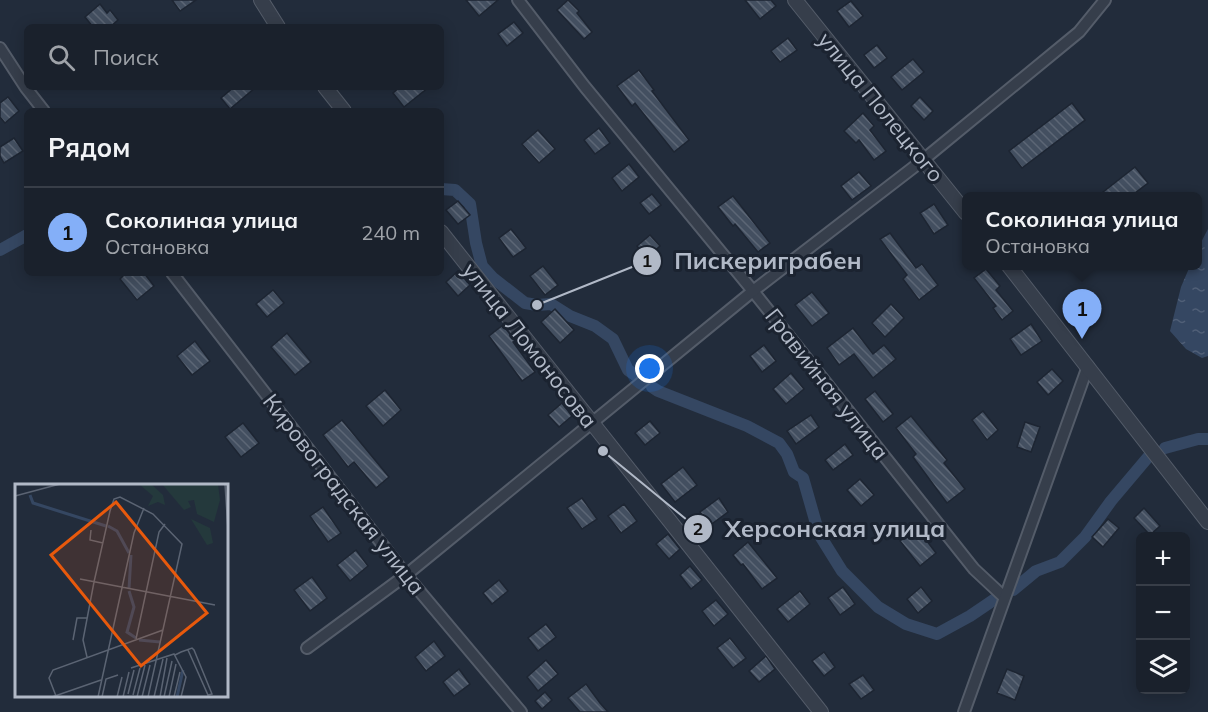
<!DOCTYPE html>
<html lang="ru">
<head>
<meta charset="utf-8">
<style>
  :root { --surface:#1a212c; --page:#232934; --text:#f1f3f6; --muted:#9fa3a9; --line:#383e48; --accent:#84aff8 }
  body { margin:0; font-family:Mulish,sans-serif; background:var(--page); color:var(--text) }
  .controls { position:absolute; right:18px; bottom:18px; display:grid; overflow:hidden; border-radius:9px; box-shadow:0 3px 15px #0003 }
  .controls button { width:54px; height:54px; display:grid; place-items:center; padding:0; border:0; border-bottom:2px solid var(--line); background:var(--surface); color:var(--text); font:30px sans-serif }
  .you { position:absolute; left:650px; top:369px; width:21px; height:21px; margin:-15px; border:4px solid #fff; border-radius:50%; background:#1a73e8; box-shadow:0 0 0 9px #1a73e833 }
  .badge { display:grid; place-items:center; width:39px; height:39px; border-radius:50%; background:var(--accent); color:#111; font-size:20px; font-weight:700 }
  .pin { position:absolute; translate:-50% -50px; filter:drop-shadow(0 2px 3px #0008) }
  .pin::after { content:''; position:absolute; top:32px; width:21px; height:18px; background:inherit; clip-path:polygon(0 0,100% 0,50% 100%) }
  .popup { position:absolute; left:962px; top:192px; width:240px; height:78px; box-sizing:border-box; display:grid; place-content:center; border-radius:9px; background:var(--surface); filter:drop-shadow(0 2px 4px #0005); font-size:20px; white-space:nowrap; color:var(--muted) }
  .popup b { font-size:22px; color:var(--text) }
  .popup::after { content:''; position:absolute; left:50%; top:100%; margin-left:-12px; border:12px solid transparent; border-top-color:var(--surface) }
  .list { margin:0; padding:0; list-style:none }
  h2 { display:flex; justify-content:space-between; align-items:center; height:78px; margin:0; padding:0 24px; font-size:26px }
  h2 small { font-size:20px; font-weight:400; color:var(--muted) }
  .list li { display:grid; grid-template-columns:39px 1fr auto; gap:18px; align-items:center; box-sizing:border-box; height:90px; padding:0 24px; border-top:2px solid var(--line) }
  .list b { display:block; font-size:22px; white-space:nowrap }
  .list p { margin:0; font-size:20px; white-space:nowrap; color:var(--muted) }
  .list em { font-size:20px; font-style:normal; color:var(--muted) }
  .icon { flex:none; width:33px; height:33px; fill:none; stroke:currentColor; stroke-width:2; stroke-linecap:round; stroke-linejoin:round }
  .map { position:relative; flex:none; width:1208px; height:712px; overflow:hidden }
  .search { position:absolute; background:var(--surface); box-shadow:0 3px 15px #0003; left:24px; top:24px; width:420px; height:66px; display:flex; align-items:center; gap:15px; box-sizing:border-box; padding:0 21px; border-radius:9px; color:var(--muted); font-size:22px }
  .panel { position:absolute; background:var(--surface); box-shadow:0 3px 15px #0003; left:24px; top:108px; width:420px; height:168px; border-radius:9px }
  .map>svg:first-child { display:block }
</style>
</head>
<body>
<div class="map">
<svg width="1208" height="712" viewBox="0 0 1208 712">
  <defs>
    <pattern id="water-ripples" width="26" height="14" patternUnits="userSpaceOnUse" patternTransform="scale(1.5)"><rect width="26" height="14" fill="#354762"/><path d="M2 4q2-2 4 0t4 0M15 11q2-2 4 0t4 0" fill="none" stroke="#505f77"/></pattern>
    <pattern id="building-back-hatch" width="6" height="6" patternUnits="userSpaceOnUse" patternTransform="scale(1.5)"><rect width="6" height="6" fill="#434f60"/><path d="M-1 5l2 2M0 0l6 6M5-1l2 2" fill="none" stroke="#5c6675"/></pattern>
  </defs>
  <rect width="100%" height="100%" fill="#222c3b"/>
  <polygon fill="url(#water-ripples)" points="1208,229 1208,356 1202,358 1186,349 1170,331 1181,287 1190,266 1198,266 1198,248"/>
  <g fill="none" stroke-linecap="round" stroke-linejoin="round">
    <g stroke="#354762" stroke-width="12">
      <polyline points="441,189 455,190 470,204 476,243 482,266 493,278 525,303 537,305 551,304 570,316 595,326 613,339 628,370 641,379"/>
      <polyline points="0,250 27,235"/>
      <polyline points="652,387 658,391 747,426 779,443 787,454 794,472 803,478 819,534 842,571 878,607 906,624 937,634 970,616 998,597"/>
      <polyline points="1165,448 1198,439 1208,439"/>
      <polyline points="1013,590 1036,571 1060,562 1085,537 1111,501 1149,456"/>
    </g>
  </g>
  <g fill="url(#building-back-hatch)" stroke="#1d2532" stroke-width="1.5">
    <polygon points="172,0 196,0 180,11"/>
    <polygon points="466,0 498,0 479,16"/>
    <polygon points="568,0 579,11 577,13 592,32 584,39 557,10"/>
    <polygon points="745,0 771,0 776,6 760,19"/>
    <polygon points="851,1 863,16 849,27 837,11"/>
    <polygon points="100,4 107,13 110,10 118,20 110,27 93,27 85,17"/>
    <polygon points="514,22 523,33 507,46 498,34"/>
    <polygon points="788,38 797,50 780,62 771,51"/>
    <polygon points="877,45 887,58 874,68 864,55"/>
    <polygon points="913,59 924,72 902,90 891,77"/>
    <polygon points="639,70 654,90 652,91 689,140 674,152 635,103 632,106 617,86"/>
    <polygon points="234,87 256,87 230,109 221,98"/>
    <polygon points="400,87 429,87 404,107 393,93"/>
    <polygon points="8,97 19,111 5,123 0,117 0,103"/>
    <polygon points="920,97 933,111 924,120 911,106"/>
    <polygon points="1072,103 1085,120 1022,168 1009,151"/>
    <polygon points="863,113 874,126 870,130 886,151 874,160 859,140 856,143 844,131"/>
    <polygon points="599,128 610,143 595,154 584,140"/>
    <polygon points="538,130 555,149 539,163 522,144"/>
    <polygon points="14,138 23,151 4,163 0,156 0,147"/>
    <polygon points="629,164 639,177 622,191 612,178"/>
    <polygon points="1135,167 1148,183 1131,196 1098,196"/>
    <polygon points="859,172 871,186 852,200 841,186"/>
    <polygon points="652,194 661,205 649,214 640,203"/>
    <polygon points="733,196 770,243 758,252 735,224 733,226 718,207"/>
    <polygon points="458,201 470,215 458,224 446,210"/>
    <polygon points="934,204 948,225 934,234 920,213"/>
    <polygon points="511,229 526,248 513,257 499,238"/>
    <polygon points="890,233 916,268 922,264 938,285 919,300 903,279 907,275 880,239"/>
    <polygon points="650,235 660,246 647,258 637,246"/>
    <polygon points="543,266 558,285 545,295 530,276"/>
    <polygon points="986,269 1000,286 996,290 1013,311 1002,320 993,308 996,306 974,278"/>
    <polygon points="458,271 470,285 458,296 446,282"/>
    <polygon points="126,273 144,273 154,286 137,300 120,279"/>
    <polygon points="273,290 284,303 267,317 256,304"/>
    <polygon points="812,292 829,313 812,326 795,305"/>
    <polygon points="891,304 904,318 885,337 872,323"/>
    <polygon points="555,309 574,330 560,343 541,322"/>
    <polygon points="1031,324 1042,341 1021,355 1010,339"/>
    <polygon points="503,325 515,341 513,342 535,372 522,381 489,336"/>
    <polygon points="853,328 873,354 884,345 896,359 873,378 854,354 839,365 827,348"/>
    <polygon points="287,333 311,362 295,375 271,347"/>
    <polygon points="195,341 210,361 192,375 177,356"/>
    <polygon points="764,345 776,361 762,372 750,356"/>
    <polygon points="1052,369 1063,381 1048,395 1037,382"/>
    <polygon points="791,373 804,389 786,404 773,389"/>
    <polygon points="385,390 401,410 383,426 366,406"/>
    <polygon points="875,391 893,414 883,422 865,399"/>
    <polygon points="562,403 572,416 559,427 548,415"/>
    <polygon points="983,411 998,430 987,440 972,420"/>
    <polygon points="811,415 819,427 796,444 787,431"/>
    <polygon points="911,416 947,460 944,463 965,489 947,503 913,457 916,454 896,428"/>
    <polygon points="342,420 389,477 376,488 354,462 348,467 323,435"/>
    <polygon points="650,421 660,433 645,445 635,433"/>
    <polygon points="1025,422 1040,427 1031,452 1017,447"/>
    <polygon points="243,423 259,443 241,457 225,437"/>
    <polygon points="845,444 853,455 833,470 825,460"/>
    <polygon points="683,467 697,485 675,502 661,484"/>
    <polygon points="860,479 874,495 861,506 847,490"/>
    <polygon points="582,498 597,519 582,529 567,508"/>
    <polygon points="719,498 728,512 709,526 700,512"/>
    <polygon points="624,504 637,521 621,533 608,516"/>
    <polygon points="323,507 341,533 328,542 310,516"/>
    <polygon points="1144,508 1160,526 1150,535 1134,518"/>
    <polygon points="1108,519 1119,528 1103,547 1092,537"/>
    <polygon points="917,528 936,553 920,566 900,541"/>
    <polygon points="668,534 680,549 669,559 656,544"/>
    <polygon points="748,542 777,578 762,589 743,564 741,565 733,555"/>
    <polygon points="356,550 368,566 350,581 337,565"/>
    <polygon points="690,566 702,580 691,589 680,575"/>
    <polygon points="312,577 327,598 310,611 294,590"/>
    <polygon points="499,580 508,591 492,604 483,593"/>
    <polygon points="843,587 855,604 840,615 828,598"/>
    <polygon points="921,587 932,601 918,613 907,599"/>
    <polygon points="800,591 810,604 788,622 777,609"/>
    <polygon points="716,600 728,614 714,626 702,611"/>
    <polygon points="546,624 556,637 538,651 528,638"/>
    <polygon points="730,638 746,658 733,668 717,648"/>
    <polygon points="434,641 445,656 426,671 415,657"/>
    <polygon points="824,652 835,667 824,676 812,661"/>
    <polygon points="766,656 775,669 759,682 749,671"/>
    <polygon points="546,660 558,674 538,691 527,677"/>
    <polygon points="459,669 470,684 454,696 443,682"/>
    <polygon points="1007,669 1024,676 1015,700 997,693"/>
    <polygon points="863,675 874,690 861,699 849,684"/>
    <polygon points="586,684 600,703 608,712 580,712 568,698"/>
    <polygon points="545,692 552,700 542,709 535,701"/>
  </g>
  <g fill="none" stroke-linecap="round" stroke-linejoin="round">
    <defs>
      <g id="minor">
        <polyline points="518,0 585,87 753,291 974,569 1004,597"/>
        <polyline points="0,48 26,88 44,111"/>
        <polyline points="172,273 406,575 521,712"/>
        <polyline points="307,648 406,575 753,291 923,160 1079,32 1105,0"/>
        <polyline points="964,712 1088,366"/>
      </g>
      <g id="tertiary">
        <polyline points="261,0 278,27"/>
        <polyline points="795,0 966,213"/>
        <polyline points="325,87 344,111"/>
        <polyline points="441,232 821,712"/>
        <polyline points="1009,266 1208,522"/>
      </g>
    </defs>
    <use href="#minor" stroke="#545c69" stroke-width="14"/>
    <use href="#tertiary" stroke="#545c69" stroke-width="16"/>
    <use href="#minor" stroke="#363e4b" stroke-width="10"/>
    <use href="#tertiary" stroke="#363e4b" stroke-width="14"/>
  </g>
  <g text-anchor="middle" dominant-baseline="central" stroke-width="6" stroke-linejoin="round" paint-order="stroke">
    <g font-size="22" fill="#b1b9c7" stroke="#1b2330">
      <text transform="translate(881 107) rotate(51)">улица Полецкого</text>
      <text transform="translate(530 345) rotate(52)">улица Ломоносова</text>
      <text transform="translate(827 384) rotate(52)">Гравийная улица</text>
      <text transform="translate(344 494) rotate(52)">Кировоградская улица</text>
    </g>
  </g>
  <g transform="translate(15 484)">
    <rect width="213" height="213" fill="#222c3b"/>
    <path d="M124,0H136L148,11L150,21L143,18L133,22L138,12ZM147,0H203L205,16L199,38L182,30L179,16L173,17L176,23L169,26ZM176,35L195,44L198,59L192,61Z" fill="#24393c"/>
    <path fill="none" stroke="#354762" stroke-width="3" d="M15,11L18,19L91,42M93,42L102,47L114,69M114,105L116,71M114,107L119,123L112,148L121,154M124,156L145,158M162,213L168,186"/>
    <path fill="none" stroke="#5b6473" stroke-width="1.5" d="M210,0L213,46M0,12L45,0M76,46L75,56L88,59M65,95L200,121M121,155L144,48L150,40M58,156L62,134H72M160,171L166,168L177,164L179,166L197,210L193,211L173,166M72,173L68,156L79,98L95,27L99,15L105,13L138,30L167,60L133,213M116,184L159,170L171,193L166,213M113,210L119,186M118,211L125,184M41,212L34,194L38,186L148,146M37,213L86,196M83,213L119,49L129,24M87,213L91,195L103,191M102,213L107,193M108,213L114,188M122,213L130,181M127,213L135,181M139,213L148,175M145,213L152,174M149,213L157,177M154,213L161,180M159,213L165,188"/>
    <path fill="#e8590c" fill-opacity="0.15" stroke="#e8590c" stroke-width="3" d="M101,18L192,129L126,182L36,71Z"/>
    <rect width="213" height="213" fill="none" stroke="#b1b9c7" stroke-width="3"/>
  </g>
  <path fill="none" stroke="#b1b9c7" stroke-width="2" d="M537 305L647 261M603 451L698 529"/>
  <g fill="#b1b9c7" stroke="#1b2330" stroke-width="2">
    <circle cx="537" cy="305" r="6"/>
    <circle cx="603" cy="451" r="6"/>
    <circle cx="647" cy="261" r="15"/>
    <circle cx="698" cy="529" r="15"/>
  </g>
  <g font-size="18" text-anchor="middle" font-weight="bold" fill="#111">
    <text x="647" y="267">1</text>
    <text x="698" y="535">2</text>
  </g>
  <g font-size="24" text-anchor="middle" font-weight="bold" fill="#b1b9c7" stroke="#1b2330" stroke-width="6" stroke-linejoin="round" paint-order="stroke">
    <text x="768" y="269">Пискериграбен</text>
    <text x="835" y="537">Херсонская улица</text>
  </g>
</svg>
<div class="controls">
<button>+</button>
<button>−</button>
<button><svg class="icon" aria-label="layers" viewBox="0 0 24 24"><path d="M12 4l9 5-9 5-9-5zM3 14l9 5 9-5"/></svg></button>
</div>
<div class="you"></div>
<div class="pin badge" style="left:1082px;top:339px">1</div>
<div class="popup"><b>Соколиная улица</b>Остановка</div>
<div class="search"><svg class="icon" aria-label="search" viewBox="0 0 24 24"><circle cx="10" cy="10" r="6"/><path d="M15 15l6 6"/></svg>Поиск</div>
<section class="panel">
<h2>Рядом<small></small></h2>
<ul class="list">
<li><span class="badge">1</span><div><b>Соколиная улица</b><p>Остановка</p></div><em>240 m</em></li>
</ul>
</section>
</div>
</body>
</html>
